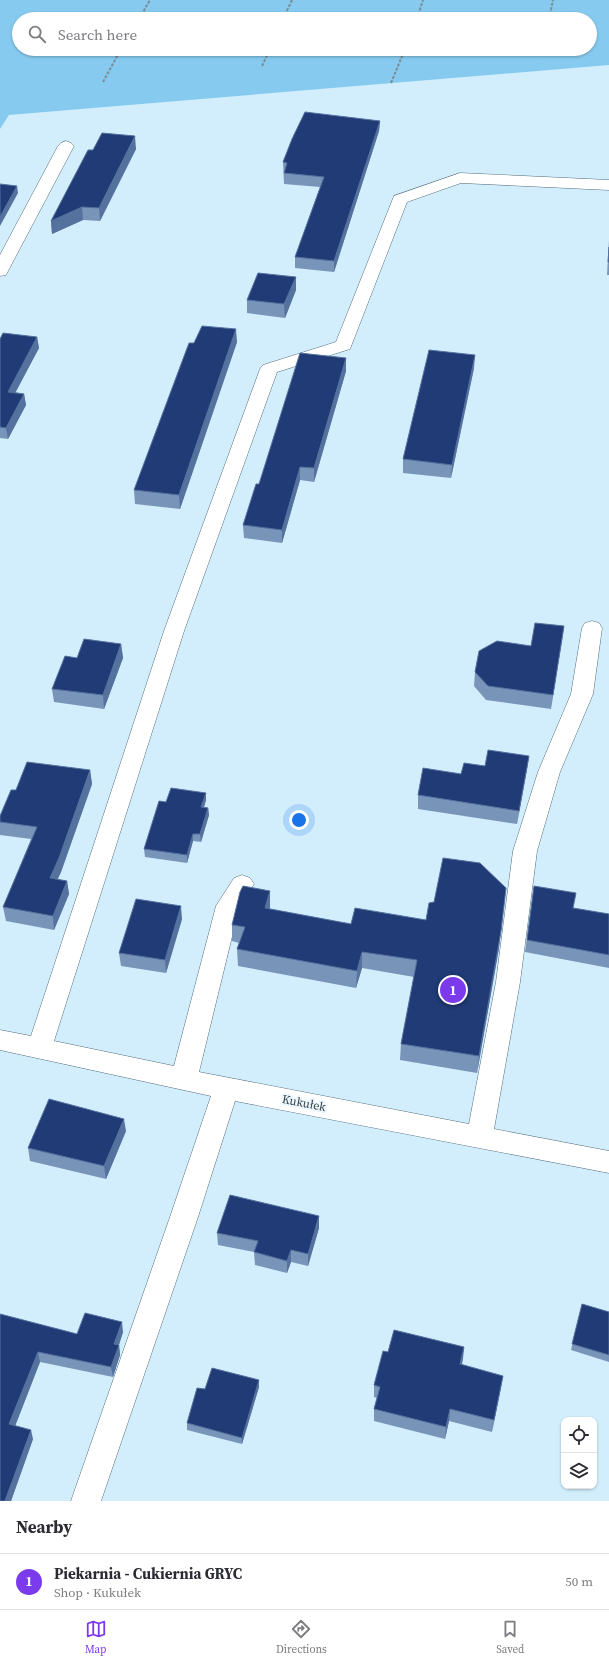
<!DOCTYPE html>
<html lang="en">
<head>
<meta charset="utf-8">
<style>
  :root { --surface:#fff; --page:#f2f2f3; --text:#2b2b33; --muted:#7c7c81; --line:#e1e1e2; --accent:#7c3aed }
  body { margin:0; font-family:"Source Serif 4",serif; background:var(--page); color:var(--text) }
  .controls { position:absolute; right:12px; bottom:12px; display:grid; overflow:hidden; border-radius:8px; box-shadow:0 1px 3px #0004 }
  .controls button { width:36px; height:36px; display:grid; place-items:center; padding:0; border:0; border-bottom:1px solid var(--line); background:var(--surface); color:var(--text); font:20px sans-serif }
  .you { position:absolute; left:299px; top:820px; width:14px; height:14px; margin:-10px; border:3px solid #fff; border-radius:50%; background:#1a73e8; box-shadow:0 0 0 6px #1a73e833 }
  .badge { display:grid; place-items:center; width:26px; height:26px; border-radius:50%; background:var(--accent); color:#fff; font-size:13px; font-weight:700 }
  .pin { position:absolute; translate:-50% -50%; border:2px solid #fff; box-shadow:0 1px 4px #0006 }
  .list { margin:0; padding:0; list-style:none }
  h2 { display:flex; justify-content:space-between; align-items:center; height:52px; margin:0; padding:0 16px; font-size:17px }
  h2 small { font-size:13px; font-weight:400; color:var(--muted) }
  .list li { display:grid; grid-template-columns:26px 1fr auto; gap:12px; align-items:center; box-sizing:border-box; height:56px; padding:0 16px; border-top:1px solid var(--line) }
  .list b { display:block; font-size:15px; white-space:nowrap }
  .list p { margin:0; font-size:13px; white-space:nowrap; color:var(--muted) }
  .list em { font-size:13px; font-style:normal; color:var(--muted) }
  .icon { flex:none; width:22px; height:22px; fill:none; stroke:currentColor; stroke-width:2; stroke-linecap:round; stroke-linejoin:round }
  .map { position:relative; flex:none; width:609px; height:1501px; overflow:hidden }
  .search { position:absolute; background:var(--surface); box-shadow:0 1px 3px #0004; left:12px; right:12px; top:12px; height:44px; display:flex; align-items:center; gap:10px; box-sizing:border-box; padding:0 14px; border-radius:22px; color:var(--muted); font-size:15px }
  .sheet { height:108px; background:var(--surface) }
  nav { display:flex; justify-content:space-around; align-items:center; box-sizing:border-box; height:56px; border-top:1px solid var(--line); background:var(--surface); font-size:11px; color:var(--muted) }
  nav a { display:grid; justify-items:center; gap:2px }
  nav .on { color:var(--accent) }
  .map>svg:first-child { display:block }
</style>
</head>
<body>
<div class="map">
<svg width="609" height="1501" viewBox="0 0 609 1501">
  <rect width="100%" height="100%" fill="#d2eefd"/>
  <path fill="#86cbef" fill-rule="evenodd" d="M0,0H609V65L9,115L0,129ZM19,19H590V49H19Z"/>
  <g fill="none" stroke-linecap="round" stroke-linejoin="round">
    <defs>
      <g id="minor">
        <polygon points="66,141 71,143 74,146 8,271 6,275 0,276 0,255 58,146 61,143"/>
        <polygon points="460,173 609,180 609,190 461,183 407,202 350,349 277,372 184,631 54,1041 174,1066 216,906 234,878 242,875 250,878 254,884 239,908 199,1072 469,1124 496,982 513,851 538,772 571,694 582,628 585,623 592,621 599,623 602,628 593,694 560,772 537,851 520,982 494,1129 609,1151 609,1173 235,1101 198,1217 101,1501 71,1501 170,1217 211,1096 0,1050 0,1030 31,1036 164,631 260,369 263,365 336,342 394,196"/>
      </g>
    </defs>
    <use href="#minor" stroke="#526b78" stroke-width="1"/>
    <g stroke="#7b8d97" stroke-width="2" stroke-dasharray="3 1.5" stroke-linecap="butt">
      <polyline points="139,19 150,0"/>
      <polyline points="283,19 292,0"/>
      <polyline points="417,19 423,0"/>
      <polyline points="549,19 553,0"/>
      <polyline points="541,56 543,49"/>
      <polyline points="262,66 270,49"/>
      <polyline points="103,82 121,49"/>
      <polyline points="391,83 405,49"/>
    </g>
    <use href="#minor" fill="#fff" fill-rule="evenodd"/>
  </g>
  <g fill="#7994b9">
    <polygon points="380,121 379,131 334,272 295,268 295,257 320,187 284,184 283,162"/>
    <polygon points="136,149 100,221 83,220 52,234 51,221 93,150"/>
    <polygon points="609,240 609,275 607,275"/>
    <polygon points="296,290 285,318 247,313 247,300"/>
    <polygon points="37,337 39,348 15,392 24,394 26,405 8,439 0,438 0,339"/>
    <polygon points="237,342 180,509 135,504 134,490 194,343"/>
    <polygon points="346,358 346,371 314,482 300,480 282,543 244,538 243,525 259,484"/>
    <polygon points="474,368 451,478 403,473 403,459"/>
    <polygon points="564,626 551,709 486,700 474,686 475,672 531,646"/>
    <polygon points="121,644 123,658 104,709 54,702 52,689 77,658"/>
    <polygon points="529,756 527,769 517,824 418,809 418,795 485,766"/>
    <polygon points="90,770 92,784 61,872 57,879 67,881 69,894 54,930 6,921 3,907 31,839 0,835 0,816 16,790"/>
    <polygon points="206,800 204,807 208,808 209,815 201,842 193,841 187,863 145,857 144,849 166,802"/>
    <polygon points="534,886 573,908 609,914 609,968 525,952"/>
    <polygon points="270,891 270,909 351,924 499,948 477,1073 400,1060 401,1044 414,977 362,968 356,988 238,966 237,949 239,943 232,941 232,925"/>
    <polygon points="182,919 166,973 121,966 119,953"/>
    <polygon points="126,1131 106,1179 30,1161 28,1148"/>
    <polygon points="319,1228 308,1266 291,1262 287,1273 255,1265 254,1252 218,1245 217,1233"/>
    <polygon points="582,1304 609,1312 609,1362 571,1350"/>
    <polygon points="0,1314 77,1334 123,1332 119,1345 120,1355 113,1377 40,1362 15,1426 33,1439 11,1501"/>
    <polygon points="464,1347 462,1364 501,1387 492,1432 449,1421 445,1439 374,1421 374,1409 377,1398 374,1397 374,1385 388,1352"/>
    <polygon points="259,1387 242,1444 187,1430 187,1423 205,1389"/>
  </g>
  <g fill="#55719e">
    <polygon points="380,121 379,131 334,272 334,261"/>
    <polygon points="135,136 136,149 100,221 99,208"/>
    <polygon points="17,186 18,193 0,226 0,217"/>
    <polygon points="82,207 83,220 52,234 51,221"/>
    <polygon points="296,277 296,290 285,318 284,304"/>
    <polygon points="236,329 237,342 180,509 179,495"/>
    <polygon points="37,337 39,348 10,403 8,392"/>
    <polygon points="475,355 474,368 451,478 452,465"/>
    <polygon points="346,358 346,371 314,482 314,468"/>
    <polygon points="24,394 26,405 8,439 6,428"/>
    <polygon points="300,467 300,480 282,543 282,530"/>
    <polygon points="564,626 562,640 551,709 553,695"/>
    <polygon points="121,644 123,658 104,709 103,695"/>
    <polygon points="529,756 527,769 517,824 519,811"/>
    <polygon points="90,770 92,784 61,872 52,892 50,878"/>
    <polygon points="206,793 206,800 202,814 201,807"/>
    <polygon points="208,808 209,815 201,842 200,834"/>
    <polygon points="193,834 193,841 187,863 187,855"/>
    <polygon points="67,881 69,894 54,930 53,916"/>
    <polygon points="506,888 499,948 477,1073 479,1056"/>
    <polygon points="270,891 270,908 265,925 265,908"/>
    <polygon points="181,906 182,919 166,973 165,960"/>
    <polygon points="362,952 362,968 356,988 357,971"/>
    <polygon points="124,1119 126,1131 106,1179 104,1166"/>
    <polygon points="319,1216 319,1228 308,1266 308,1254"/>
    <polygon points="291,1250 291,1262 287,1273 287,1261"/>
    <polygon points="122,1322 123,1332 116,1354 114,1344"/>
    <polygon points="119,1345 120,1355 113,1377 111,1367"/>
    <polygon points="464,1347 463,1359 459,1376 460,1364"/>
    <polygon points="38,1352 40,1362 12,1434 9,1424"/>
    <polygon points="503,1376 501,1387 492,1432 494,1420"/>
    <polygon points="259,1380 259,1387 242,1444 242,1438"/>
    <polygon points="450,1409 449,1421 445,1439 446,1427"/>
    <polygon points="31,1430 33,1439 11,1501 5,1501"/>
  </g>
  <g fill="#203b75" stroke="#55719e">
    <polygon points="305,112 380,121 334,261 295,257 324,177 284,173 287,163 283,162 292,139"/>
    <polygon points="102,133 135,136 99,208 82,207 51,221 88,150 93,150"/>
    <polygon points="0,184 17,186 0,217"/>
    <polygon points="609,247 609,262 608,262"/>
    <polygon points="258,273 296,277 284,304 247,300"/>
    <polygon points="202,326 236,329 179,495 134,490 189,343 194,343"/>
    <polygon points="3,333 37,337 8,392 24,394 6,428 0,427 0,339"/>
    <polygon points="429,350 475,355 452,465 403,459"/>
    <polygon points="300,353 346,358 314,468 300,467 282,530 243,525 256,484 259,484"/>
    <polygon points="535,623 564,626 553,695 488,686 475,672 479,651 497,641 531,646"/>
    <polygon points="84,639 121,644 103,695 52,689 65,656 77,658"/>
    <polygon points="488,750 529,756 519,811 418,795 423,768 461,774 464,763 485,766"/>
    <polygon points="27,762 90,770 59,858 50,878 67,881 53,916 3,907 37,827 0,822 0,816 11,790 16,790"/>
    <polygon points="171,788 206,793 201,807 208,808 200,834 193,834 187,855 144,849 159,801 166,802"/>
    <polygon points="443,858 480,863 506,888 501,931 479,1056 401,1044 417,960 362,952 357,971 237,949 245,927 232,925 240,892 243,886 270,891 265,908 351,924 355,908 426,920 429,903 434,902"/>
    <polygon points="534,886 576,893 573,908 609,914 609,955 527,940"/>
    <polygon points="136,899 181,906 165,960 119,953"/>
    <polygon points="49,1099 124,1119 104,1166 28,1148"/>
    <polygon points="230,1195 319,1216 308,1254 291,1250 287,1261 254,1252 258,1241 217,1233"/>
    <polygon points="582,1304 609,1312 609,1355 572,1344"/>
    <polygon points="85,1313 122,1322 114,1344 119,1345 111,1367 38,1352 9,1424 31,1430 5,1501 0,1501 0,1314 77,1334"/>
    <polygon points="394,1330 464,1347 460,1364 503,1376 494,1420 450,1409 446,1427 374,1409 380,1387 374,1385 383,1351 388,1352"/>
    <polygon points="212,1368 259,1380 242,1438 187,1423 197,1388 205,1389"/>
  </g>
  <g text-anchor="middle" dominant-baseline="central" stroke-width="4" stroke-linejoin="round" paint-order="stroke">
    <g font-size="12" fill="#333e44" stroke="#edf8fe">
      <text transform="translate(304 1103) rotate(11)">Kukułek</text>
    </g>
  </g>
</svg>
<div class="controls">
<button><svg class="icon" aria-label="locate" viewBox="0 0 24 24"><circle cx="12" cy="12" r="6"/><path d="M12 2v4M12 18v4M2 12h4M18 12h4"/></svg></button>
<button><svg class="icon" aria-label="layers" viewBox="0 0 24 24"><path d="M12 4l9 5-9 5-9-5zM3 14l9 5 9-5"/></svg></button>
</div>
<div class="you"></div>
<div class="pin badge" style="left:453px;top:990px">1</div>
<div class="search"><svg class="icon" aria-label="search" viewBox="0 0 24 24"><circle cx="10" cy="10" r="6"/><path d="M15 15l6 6"/></svg>Search here</div>
</div>
<section class="sheet">
<h2>Nearby<small></small></h2>
<ul class="list">
<li><span class="badge">1</span><div><b>Piekarnia - Cukiernia GRYC</b><p>Shop · Kukułek</p></div><em>50 m</em></li>
</ul>
</section>
<nav>
<a class="on"><svg class="icon" aria-label="map" viewBox="0 0 24 24"><path d="M3 6l6-2 6 2 6-2v14l-6 2-6-2-6 2zM9 4v14M15 6v14"/></svg>Map</a>
<a><svg class="icon" aria-label="directions" viewBox="0 0 24 24"><path d="M12 3l9 9-9 9-9-9zM9 14v-3h6M13 9l2 2-2 2"/></svg>Directions</a>
<a><svg class="icon" aria-label="saved" viewBox="0 0 24 24"><path d="M7 4h10v16l-5-4-5 4z"/></svg>Saved</a>
</nav>
</body>
</html>
